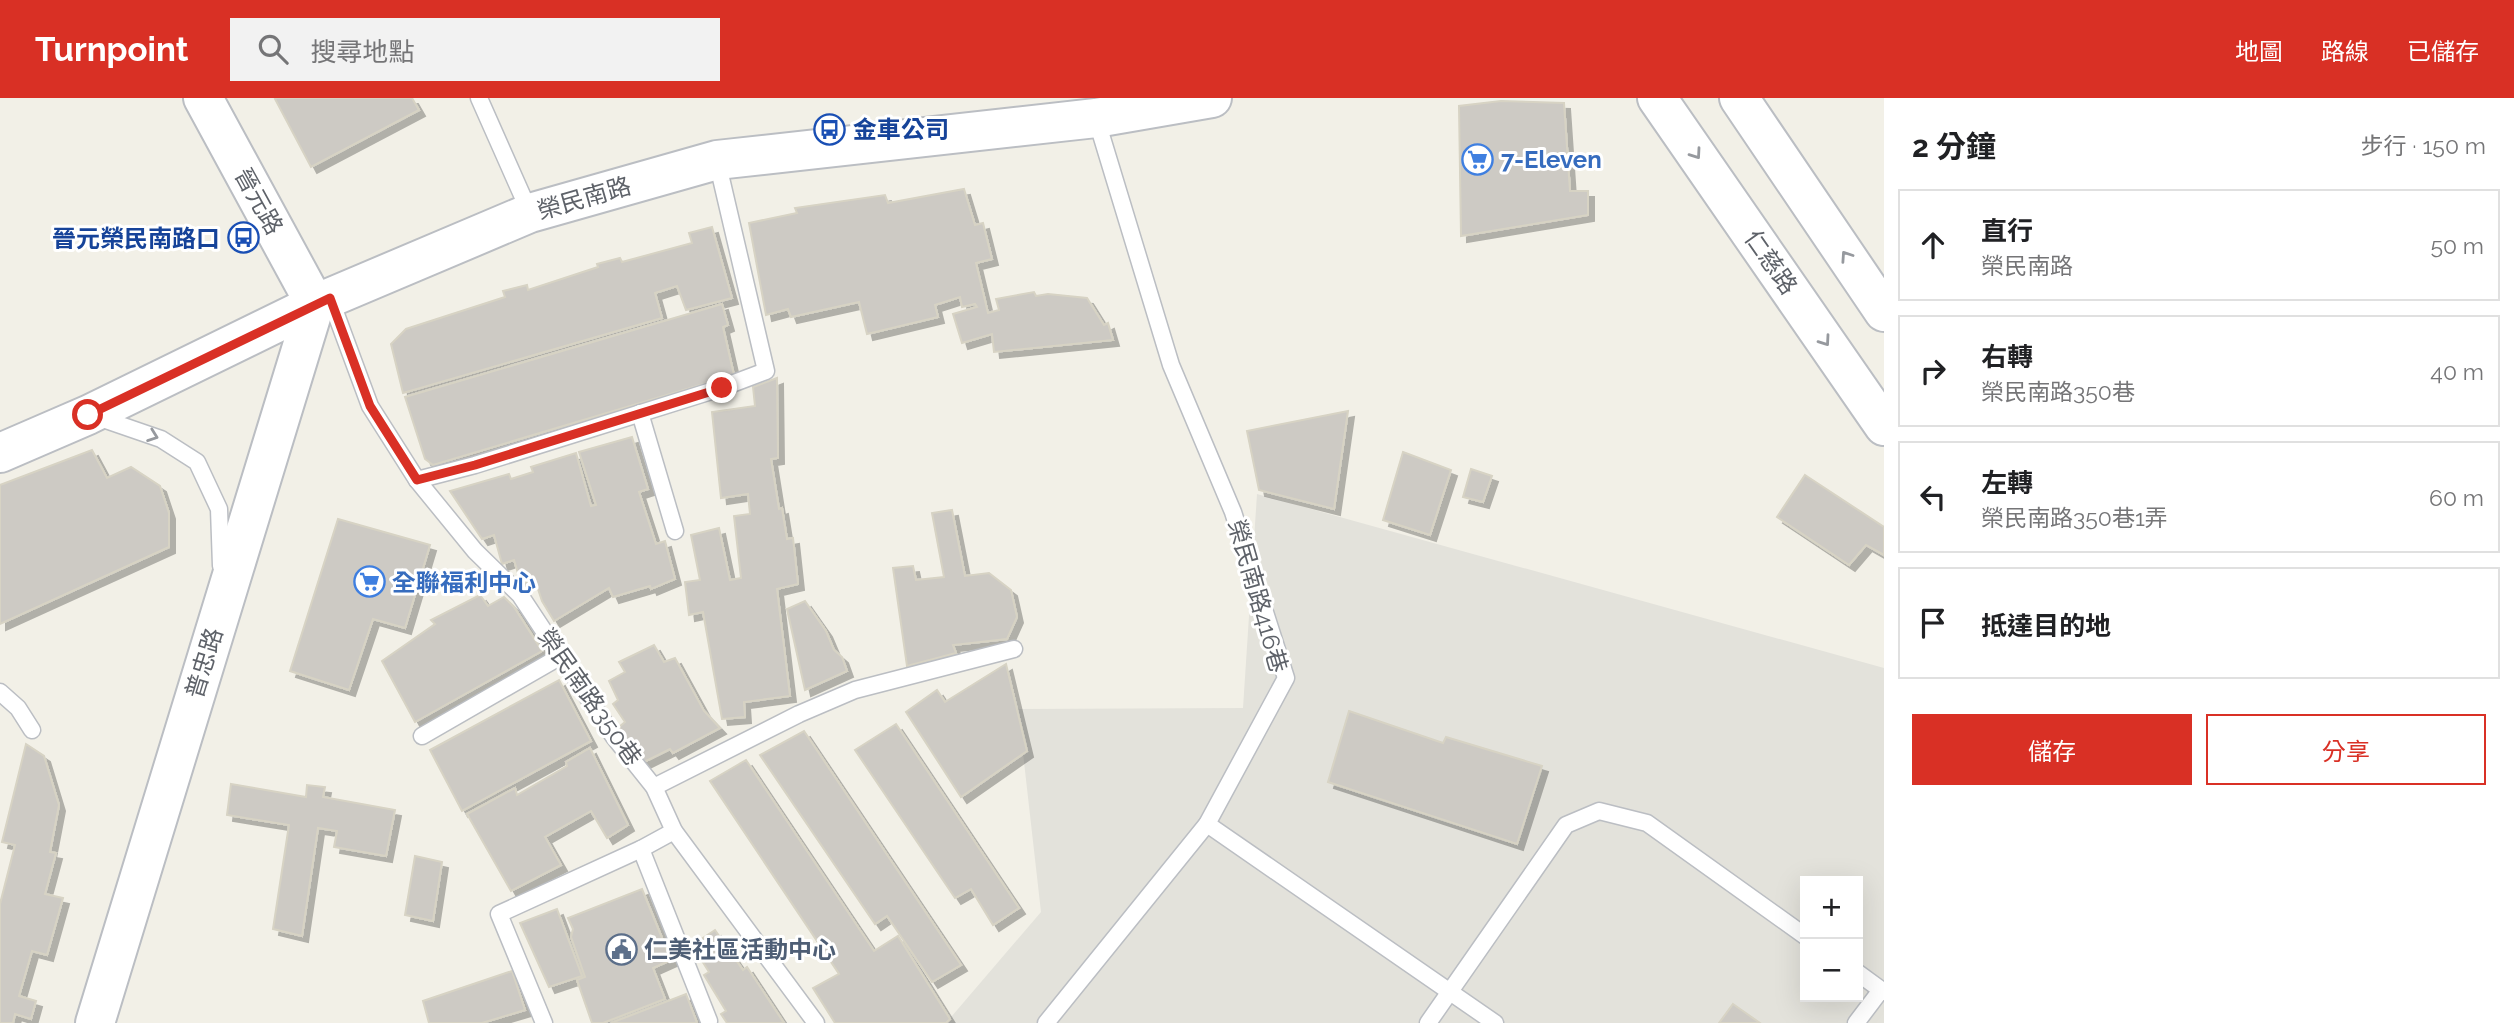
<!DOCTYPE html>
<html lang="zh-TW">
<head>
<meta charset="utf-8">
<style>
  :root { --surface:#fff; --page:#f2f2f2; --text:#202124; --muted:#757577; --line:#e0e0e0; --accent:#d93025 }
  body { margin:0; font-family:Raleway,"Noto Sans TC",sans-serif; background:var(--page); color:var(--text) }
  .controls { position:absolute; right:21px; bottom:21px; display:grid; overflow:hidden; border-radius:0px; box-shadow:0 7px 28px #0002 }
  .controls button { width:63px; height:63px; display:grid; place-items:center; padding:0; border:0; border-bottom:2px solid var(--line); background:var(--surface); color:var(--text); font:35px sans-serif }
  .stop { position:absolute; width:21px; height:21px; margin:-16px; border:5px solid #d93025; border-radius:50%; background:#fff }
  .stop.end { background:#d93025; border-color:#fff; box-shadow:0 2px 7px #0008 }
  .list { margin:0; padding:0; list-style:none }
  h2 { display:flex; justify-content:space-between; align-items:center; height:91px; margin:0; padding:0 28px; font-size:30px }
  h2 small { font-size:23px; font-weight:400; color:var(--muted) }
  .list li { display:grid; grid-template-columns:46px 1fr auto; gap:21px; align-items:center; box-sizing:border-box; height:112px; margin:0 14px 14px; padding:0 14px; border:2px solid var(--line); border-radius:0px }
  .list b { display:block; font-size:26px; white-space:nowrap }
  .list p { margin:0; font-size:23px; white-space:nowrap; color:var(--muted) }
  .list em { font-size:23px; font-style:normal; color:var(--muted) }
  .actions { display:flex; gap:14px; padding:21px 28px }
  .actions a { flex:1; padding:16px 0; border:2px solid var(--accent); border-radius:0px; text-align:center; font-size:24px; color:var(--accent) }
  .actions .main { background:var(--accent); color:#fff }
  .icon { flex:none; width:38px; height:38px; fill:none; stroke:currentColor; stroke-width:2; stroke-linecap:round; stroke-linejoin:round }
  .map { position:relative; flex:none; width:1884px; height:925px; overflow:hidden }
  header { display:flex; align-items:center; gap:42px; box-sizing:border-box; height:98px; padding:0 35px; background:var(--accent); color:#fff }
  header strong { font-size:33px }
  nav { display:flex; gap:38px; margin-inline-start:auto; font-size:24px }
  .search { width:490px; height:63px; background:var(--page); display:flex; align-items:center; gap:18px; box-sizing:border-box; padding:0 24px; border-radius:0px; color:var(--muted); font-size:26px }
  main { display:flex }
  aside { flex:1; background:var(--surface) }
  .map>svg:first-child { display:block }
</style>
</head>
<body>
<header>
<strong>Turnpoint</strong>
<div class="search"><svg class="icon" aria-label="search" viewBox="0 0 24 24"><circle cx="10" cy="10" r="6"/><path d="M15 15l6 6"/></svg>搜尋地點</div>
<nav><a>地圖</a><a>路線</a><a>已儲存</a></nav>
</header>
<main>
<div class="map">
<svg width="1884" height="925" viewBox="0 0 1884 925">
  <defs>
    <filter id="shadow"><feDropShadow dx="6" dy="6" stdDeviation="0" flood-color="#0004"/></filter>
  </defs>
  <rect width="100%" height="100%" fill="#f2f0e7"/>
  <path fill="#e3e2db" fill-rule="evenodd" d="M1257,396L1884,570V925H946L1041,814L1018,611L1243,610ZM1805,783H1858V899H1805Z"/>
  <g fill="#cdcac4" stroke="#d7d3c4" stroke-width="2" filter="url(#shadow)">
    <polygon points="277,0 412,0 419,12 311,69 275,1"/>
    <polygon points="1501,3 1564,5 1570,93 1588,93 1588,117 1461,138 1459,8"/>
    <polygon points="964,91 975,127 983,125 992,161 976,165 988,215 999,212 996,201 1034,194 1036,198 1048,196 1087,200 1104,227 1108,225 1113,242 994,254 992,236 962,245 953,216 977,209 975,206 962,209 960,199 935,207 938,219 867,236 859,204 791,219 788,211 766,217 749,125 797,115 795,110 885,97 888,105"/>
    <polygon points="712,129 732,200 686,212 677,188 655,195 662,220 403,295 391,246 406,231 505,199 503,193 527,187 528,192 598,169 597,166 620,160 622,164 692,145 689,135"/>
    <polygon points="722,206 728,227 723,229 734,277 433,367 425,361 405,299"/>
    <polygon points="777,280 778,360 771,361 779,411 782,410 787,441 793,440 798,486 777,491 790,598 744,604 745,619 722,621 703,514 689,517 685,484 700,482 691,437 719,430 730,482 741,480 734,418 750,416 748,396 721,400 712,314 755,308 753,289"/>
    <polygon points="1348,313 1334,411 1259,392 1247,333"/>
    <polygon points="632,339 648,391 639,394 656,446 665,443 675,481 651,491 650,488 613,499 609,490 554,523 542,503 535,482 521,485 514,462 502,466 494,437 482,441 450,393 509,376 511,381 533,374 531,369 576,355 591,408 596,407 579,354"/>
    <polygon points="92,352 107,380 131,369 160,388 169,415 169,449 0,526 0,387"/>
    <polygon points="1403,354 1451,372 1430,437 1383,422"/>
    <polygon points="1471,371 1492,378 1483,404 1463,399"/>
    <polygon points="1805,377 1884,429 1884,457 1866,447 1849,467 1777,419"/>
    <polygon points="952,412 965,478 989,475 1011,492 1017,519 1007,541 953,547 956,555 907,568 893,470 913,468 916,482 944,479 932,415"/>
    <polygon points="338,421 430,447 405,530 373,521 349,592 290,573"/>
    <polygon points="480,497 488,508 504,499 514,509 542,553 415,624 382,563 435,526 431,522"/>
    <polygon points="805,503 826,533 834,552 842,559 847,573 805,592 787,511"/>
    <polygon points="654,547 664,564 675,560 704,613 720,630 673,655 670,651 642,665 619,629 625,624 613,606 618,602 609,583 625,574 619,564"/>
    <polygon points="1006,566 1027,653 961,699 906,614 937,592 945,604"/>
    <polygon points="559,582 591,643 462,713 430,652"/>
    <polygon points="1349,613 1443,645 1446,639 1542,668 1517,746 1328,684"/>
    <polygon points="896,626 1019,810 993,827 971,791 955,800 855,652"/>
    <polygon points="804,633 961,867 932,884 887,818 875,826 760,657"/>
    <polygon points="26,646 44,658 59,707 50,754 56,755 45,796 63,800 47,857 32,853 19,898 36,903 31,921 15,916 13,925 0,925 0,806 15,747 2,744"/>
    <polygon points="590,650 628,727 607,740 591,713 545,739 561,767 511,793 467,716 515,690 517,697 567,668 566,664"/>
    <polygon points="746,662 874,853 898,838 950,921 946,925 835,925 813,890 839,876 710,683"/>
    <polygon points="231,686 306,699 307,687 325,689 323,699 395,712 386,758 334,749 337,733 318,730 302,838 273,831 289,727 227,717"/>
    <polygon points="415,758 442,764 433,823 405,817"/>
    <polygon points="642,791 671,862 653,870 665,901 603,925 592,925 577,882 585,879 571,839 573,831 568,820"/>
    <polygon points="557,811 582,878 549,889 520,825"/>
    <polygon points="715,832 743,872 747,869 784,925 727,925 721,916 726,913 704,877 709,874 692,847"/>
    <polygon points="512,873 525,912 482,925 429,925 423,903"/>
    <polygon points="686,896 697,925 611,925"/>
    <polygon points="1733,906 1760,925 1719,925"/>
  </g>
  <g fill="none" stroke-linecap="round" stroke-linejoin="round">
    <defs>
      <g id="service">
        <polyline points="479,0 530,115"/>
        <polyline points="330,200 370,308 417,382 475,453 520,497 614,639 654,689 674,733 816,925"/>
        <polyline points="640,315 675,433"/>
        <polyline points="97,319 161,341 197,364 219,411 221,468"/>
        <polyline points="417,382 475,367 721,290 766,273 717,63"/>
        <polyline points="0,594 18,610 32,632"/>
        <polyline points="422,638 561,558"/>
        <polyline points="654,689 799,616 855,592 1014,551"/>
        <polyline points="1207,726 1495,925"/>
        <polyline points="641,751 709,923"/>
        <polyline points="1858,875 1884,894"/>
        <polyline points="544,925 499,816 641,751 674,733"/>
        <polyline points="1046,925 1207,726 1286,580 1233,414 1171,267 1096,20"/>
        <polyline points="1428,925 1566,727 1599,713 1647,725 1805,838"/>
        <polyline points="1856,925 1881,892"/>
      </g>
      <g id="tertiary">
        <polyline points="203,0 315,206"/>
        <polyline points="1657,0 1884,328"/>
        <polyline points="1739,0 1884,214"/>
        <polyline points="0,355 88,317 315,206 530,115 717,62 1096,20 1212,0"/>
        <polyline points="95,925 315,206"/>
      </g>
    </defs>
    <use href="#service" stroke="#bbbec3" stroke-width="19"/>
    <use href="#tertiary" stroke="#bbbec3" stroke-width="42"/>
    <use href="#service" stroke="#fff" stroke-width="16"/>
    <use href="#tertiary" stroke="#fff" stroke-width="38"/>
  </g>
  <defs><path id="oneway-chevron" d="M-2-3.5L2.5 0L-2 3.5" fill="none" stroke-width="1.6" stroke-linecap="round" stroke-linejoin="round" transform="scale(1.75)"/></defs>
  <g stroke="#96999e">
    <use href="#oneway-chevron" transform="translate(1696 56) rotate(55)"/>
    <use href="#oneway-chevron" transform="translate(1846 158) rotate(-124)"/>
    <use href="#oneway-chevron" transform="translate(1825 243) rotate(55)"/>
    <use href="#oneway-chevron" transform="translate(153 338) rotate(20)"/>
  </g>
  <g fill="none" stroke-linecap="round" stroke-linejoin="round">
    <polyline stroke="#d93025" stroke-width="9" points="88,317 330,200 370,308 417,382 475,367 722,290"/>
  </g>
  <defs>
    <symbol id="bus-ring" viewBox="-11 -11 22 22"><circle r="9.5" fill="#fff" stroke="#1a4fb4" stroke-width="1.5"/><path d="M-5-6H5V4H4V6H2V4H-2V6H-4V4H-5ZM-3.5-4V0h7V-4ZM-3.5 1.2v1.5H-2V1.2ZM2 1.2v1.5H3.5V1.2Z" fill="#1a4fb4"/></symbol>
    <symbol id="supermarket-ring" viewBox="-11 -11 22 22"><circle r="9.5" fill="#fff" stroke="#3f7fe0" stroke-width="1.5"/><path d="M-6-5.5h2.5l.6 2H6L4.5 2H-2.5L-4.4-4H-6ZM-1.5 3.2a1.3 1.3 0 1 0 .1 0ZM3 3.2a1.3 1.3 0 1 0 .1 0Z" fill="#3f7fe0"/></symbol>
    <symbol id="civic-ring" viewBox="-11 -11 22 22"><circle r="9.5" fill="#fff" stroke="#5c6f8a" stroke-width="1.5"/><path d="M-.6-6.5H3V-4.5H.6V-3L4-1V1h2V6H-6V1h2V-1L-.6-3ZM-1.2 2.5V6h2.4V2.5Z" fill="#5c6f8a"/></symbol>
  </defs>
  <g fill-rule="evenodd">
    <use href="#bus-ring" x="812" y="14" width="35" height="35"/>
    <use href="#supermarket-ring" x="1460" y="44" width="35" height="35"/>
    <use href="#bus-ring" x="226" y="122" width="35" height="35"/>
    <use href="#supermarket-ring" x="352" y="466" width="35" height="35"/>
    <use href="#civic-ring" x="604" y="834" width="35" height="35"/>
  </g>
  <g text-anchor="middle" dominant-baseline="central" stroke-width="6" stroke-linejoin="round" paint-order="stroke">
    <g font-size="24" font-weight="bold" fill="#164399" stroke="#fff" text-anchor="start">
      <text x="853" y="31">金車公司</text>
      <text x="220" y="140" text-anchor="end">晉元榮民南路口</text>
    </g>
    <g font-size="24" font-weight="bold" fill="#366cbe" stroke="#fff" text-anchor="start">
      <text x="1501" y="61">7-Eleven</text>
      <text x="392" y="484">全聯福利中心</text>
    </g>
    <g font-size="24" fill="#5e6269" stroke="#fff">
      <text transform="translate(584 100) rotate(-16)">榮民南路</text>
      <text transform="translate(259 103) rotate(61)">晉元路</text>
      <text transform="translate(1771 164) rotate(55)">仁慈路</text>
      <text transform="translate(1258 498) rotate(74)">榮民南路416巷</text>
      <text transform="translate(204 565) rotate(-73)">普忠路</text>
      <text transform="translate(590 599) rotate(55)">榮民南路350巷</text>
    </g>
    <g font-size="24" font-weight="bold" fill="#4e5e75" stroke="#fff" text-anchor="start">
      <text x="644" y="851">仁美社區活動中心</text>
    </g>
  </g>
</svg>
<div class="controls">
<button>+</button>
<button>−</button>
</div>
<div class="stop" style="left:88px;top:317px"></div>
<div class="stop end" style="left:722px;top:290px"></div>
</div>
<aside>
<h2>2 分鐘<small>步行 · 150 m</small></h2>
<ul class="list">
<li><svg class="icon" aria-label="ahead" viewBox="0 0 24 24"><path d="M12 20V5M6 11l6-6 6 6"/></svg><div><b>直行</b><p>榮民南路</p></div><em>50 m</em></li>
<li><svg class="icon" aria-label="right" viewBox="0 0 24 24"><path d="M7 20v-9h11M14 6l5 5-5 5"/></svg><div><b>右轉</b><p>榮民南路350巷</p></div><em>40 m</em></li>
<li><svg class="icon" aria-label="left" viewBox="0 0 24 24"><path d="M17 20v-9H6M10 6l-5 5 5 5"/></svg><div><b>左轉</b><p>榮民南路350巷1弄</p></div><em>60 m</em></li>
<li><svg class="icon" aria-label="arrive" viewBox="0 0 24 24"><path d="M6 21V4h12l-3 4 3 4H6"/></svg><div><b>抵達目的地</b></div></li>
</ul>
<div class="actions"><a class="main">儲存</a><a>分享</a></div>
</aside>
</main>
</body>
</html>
